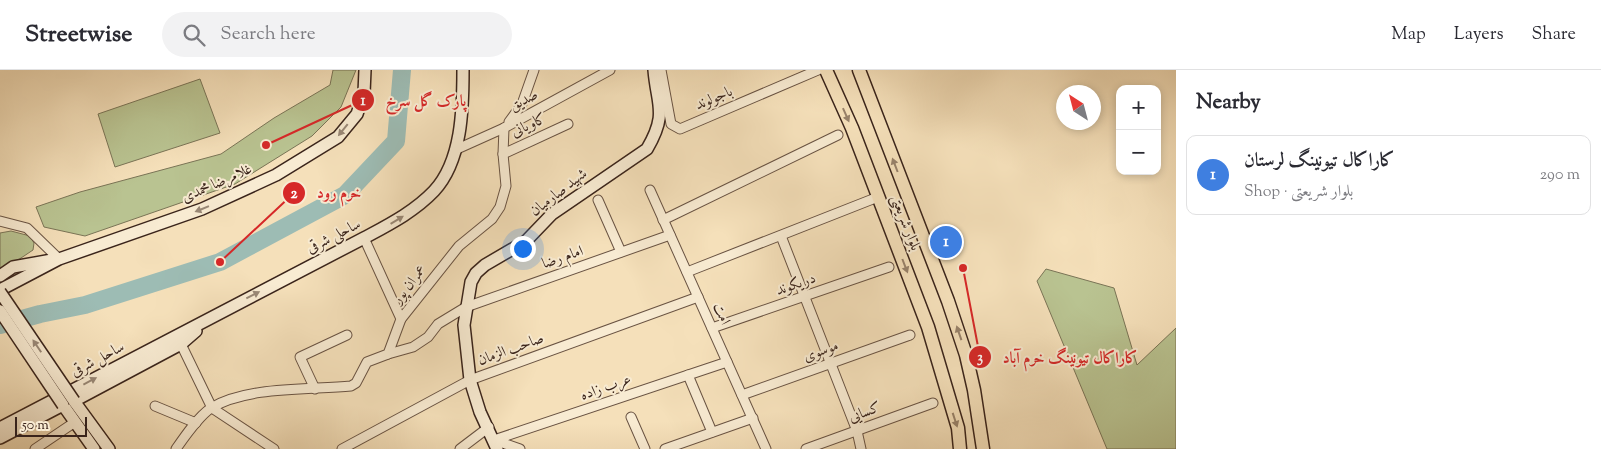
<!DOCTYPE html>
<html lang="en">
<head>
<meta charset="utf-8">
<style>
  :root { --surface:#fff; --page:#f2f2f3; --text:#2b2b33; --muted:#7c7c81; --line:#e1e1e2; --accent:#111827 }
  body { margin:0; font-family:"Sorts Mill Goudy",Amiri,serif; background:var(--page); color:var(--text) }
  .controls { position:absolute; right:15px; top:15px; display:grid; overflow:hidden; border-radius:10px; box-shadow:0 2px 8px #0003 }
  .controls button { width:45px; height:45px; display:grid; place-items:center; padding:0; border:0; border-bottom:1px solid var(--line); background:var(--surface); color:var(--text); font:25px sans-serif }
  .compass { position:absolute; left:1056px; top:15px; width:45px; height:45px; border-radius:50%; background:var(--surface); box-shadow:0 2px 8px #0003; rotate:324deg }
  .scale { position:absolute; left:15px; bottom:12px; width:72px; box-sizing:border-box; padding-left:5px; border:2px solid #3a241b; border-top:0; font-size:14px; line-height:18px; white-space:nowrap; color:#3a241b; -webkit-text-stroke:4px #f8ebd2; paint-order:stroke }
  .you { position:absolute; left:522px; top:178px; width:18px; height:18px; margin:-12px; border:4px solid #fff; border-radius:50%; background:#1a73e8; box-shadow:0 0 0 8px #1a73e833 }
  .badge { display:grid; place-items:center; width:32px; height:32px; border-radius:50%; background:var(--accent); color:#fff; font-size:16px; font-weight:700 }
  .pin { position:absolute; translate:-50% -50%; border:2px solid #fff; box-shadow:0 1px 5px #0006 }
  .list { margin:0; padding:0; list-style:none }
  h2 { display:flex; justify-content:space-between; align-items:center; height:65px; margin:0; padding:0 20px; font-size:21px }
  h2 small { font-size:16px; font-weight:400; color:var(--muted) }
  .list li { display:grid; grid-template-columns:32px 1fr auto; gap:15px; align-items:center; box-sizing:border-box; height:80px; margin:0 10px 10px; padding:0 10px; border:1px solid var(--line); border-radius:10px }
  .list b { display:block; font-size:19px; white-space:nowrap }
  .list p { margin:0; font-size:16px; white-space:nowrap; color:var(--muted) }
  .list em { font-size:16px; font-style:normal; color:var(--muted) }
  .icon { flex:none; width:28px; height:28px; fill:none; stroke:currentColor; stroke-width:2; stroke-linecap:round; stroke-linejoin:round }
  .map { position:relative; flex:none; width:1176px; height:379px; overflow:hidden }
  header { display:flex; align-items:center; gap:30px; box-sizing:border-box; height:70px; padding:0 25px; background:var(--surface); border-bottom:1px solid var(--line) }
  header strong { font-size:24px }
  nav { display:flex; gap:28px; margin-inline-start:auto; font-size:18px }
  .search { width:350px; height:45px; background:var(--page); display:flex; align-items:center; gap:12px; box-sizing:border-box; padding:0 18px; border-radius:28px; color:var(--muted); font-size:19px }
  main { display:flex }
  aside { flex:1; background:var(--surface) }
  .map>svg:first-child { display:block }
</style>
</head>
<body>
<header>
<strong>Streetwise</strong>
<div class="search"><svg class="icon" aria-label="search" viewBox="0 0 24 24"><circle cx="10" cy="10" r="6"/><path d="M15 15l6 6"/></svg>Search here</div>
<nav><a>Map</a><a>Layers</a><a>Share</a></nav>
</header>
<main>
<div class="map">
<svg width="1176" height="379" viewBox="0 0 1176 379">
  <rect width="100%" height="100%" fill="#f5e0ba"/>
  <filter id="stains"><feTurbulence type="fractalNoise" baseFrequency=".004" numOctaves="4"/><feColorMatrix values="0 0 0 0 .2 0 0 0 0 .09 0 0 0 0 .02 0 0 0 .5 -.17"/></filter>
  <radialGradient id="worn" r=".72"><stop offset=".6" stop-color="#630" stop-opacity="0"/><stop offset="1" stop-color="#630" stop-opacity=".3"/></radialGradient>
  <g fill="#b9c391" stroke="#7a7456">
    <polygon points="333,0 356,0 341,37 312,66 235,114 85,166 44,157 36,137 80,122 221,84 274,48 330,15"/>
    <polygon points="200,9 220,63 115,97 98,44"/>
    <polygon points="11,161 30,166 34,173 33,180 0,202 0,163"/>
    <polygon points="1046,199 1114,218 1137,295 1176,258 1176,379 1107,379 1037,211"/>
  </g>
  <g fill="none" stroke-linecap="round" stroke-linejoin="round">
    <polyline stroke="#9dbcb4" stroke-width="18" points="0,255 40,244 85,235 220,192 345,125 396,71 402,0"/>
    <defs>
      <g id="street">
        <polyline points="661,0 671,54 680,59 818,0"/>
        <polyline points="509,52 522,34 534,0"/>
        <polyline points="455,80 504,58 610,0"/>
        <polyline points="503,84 568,54"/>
        <polyline points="650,120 766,379"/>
        <polyline points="598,130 621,182"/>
        <polyline points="663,150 838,65"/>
        <polyline points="0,151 27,158 59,189"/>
        <polyline points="781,166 857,361 861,379"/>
        <polyline points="364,168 401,249"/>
        <polyline points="687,202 878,127"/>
        <polyline points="712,258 889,197"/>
        <polyline points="179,270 212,338 274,379"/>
        <polyline points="388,284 413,277 428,267 438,254 466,237 670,165"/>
        <polyline points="688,305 712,362"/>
        <polyline points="315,319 300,287 347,265"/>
        <polyline points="742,325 910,265"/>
        <polyline points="155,336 196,353"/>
        <polyline points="631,347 645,379"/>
        <polyline points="494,370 727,292"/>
        <polyline points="494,370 520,379"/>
        <polyline points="35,379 75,352"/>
        <path d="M176,379C185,366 198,347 211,338C247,316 310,320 351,316L356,313L367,292L388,284L401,249L459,176L492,149L500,137L506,116L503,84L504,58"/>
        <polyline points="342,379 470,310 698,227"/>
        <polyline points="460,379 489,357"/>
        <polyline points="665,379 753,348"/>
        <polyline points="806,379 933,333"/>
      </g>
      <g id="secondary">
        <polyline points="0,206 13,197 52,190"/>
        <polyline points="0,220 59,189 202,139 276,105 338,67 357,44 364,23 365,0"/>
        <path d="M0,358L364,168C388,155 414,142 434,121C462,91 463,39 463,0"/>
        <polyline points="0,368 63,335 94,379"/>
        <polyline points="109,379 74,331 181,274 196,261"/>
        <path d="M497,379L480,342L470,310L464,255L471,212L476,203L485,195L526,171L552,144L647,79C668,43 657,36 654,0"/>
      </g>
      <g id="primary">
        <polyline points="826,0 852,58 928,257 958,358 960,379"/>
        <polyline points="859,0 948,231 966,285 974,320 983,379"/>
      </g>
    </defs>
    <use href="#street" stroke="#695343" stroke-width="11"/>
    <use href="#secondary" stroke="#3a241b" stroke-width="14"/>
    <use href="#primary" stroke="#3a241b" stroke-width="15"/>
    <use href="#street" stroke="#f8ebd2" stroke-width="9"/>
    <use href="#secondary" stroke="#f8ebd2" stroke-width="11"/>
    <use href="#primary" stroke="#f5e0ba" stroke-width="12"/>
    <defs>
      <g id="secondary-bridge">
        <polyline points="0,222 74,331"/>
        <polyline points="0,241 63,335"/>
      </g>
    </defs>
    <use href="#secondary-bridge" stroke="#3a241b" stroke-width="14" stroke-linecap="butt"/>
    <use href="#secondary-bridge" stroke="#f8ebd2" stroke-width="11"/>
  </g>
  <defs><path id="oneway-solid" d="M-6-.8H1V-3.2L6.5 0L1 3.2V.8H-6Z" transform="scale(1.25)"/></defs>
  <g fill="#98826a">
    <use href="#oneway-solid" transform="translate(846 45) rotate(66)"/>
    <use href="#oneway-solid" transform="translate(895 95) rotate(-111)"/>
    <use href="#oneway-solid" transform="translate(905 196) rotate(69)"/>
    <use href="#oneway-solid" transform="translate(959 263) rotate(-109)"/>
    <use href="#oneway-solid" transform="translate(955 350) rotate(72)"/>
  </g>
  <g fill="#998876">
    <use href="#oneway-solid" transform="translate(343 60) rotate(129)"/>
    <use href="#oneway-solid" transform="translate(202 139) rotate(158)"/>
    <use href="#oneway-solid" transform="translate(397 150) rotate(-31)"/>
    <use href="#oneway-solid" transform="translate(253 225) rotate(-27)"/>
    <use href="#oneway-solid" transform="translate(37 276) rotate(-124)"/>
    <use href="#oneway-solid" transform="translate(90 311) rotate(-28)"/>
  </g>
  <g text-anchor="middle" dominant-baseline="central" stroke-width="4" stroke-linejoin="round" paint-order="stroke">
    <g font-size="15" fill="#3a241b" stroke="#f8ebd2">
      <text transform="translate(714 29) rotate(-23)">باجولوند</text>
      <text transform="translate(524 31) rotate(-28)">صدیق</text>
      <text transform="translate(529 56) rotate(-25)">کاویانی</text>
      <text transform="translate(217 114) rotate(-24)">غلامرضا محمدی</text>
      <text transform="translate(559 123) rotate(-38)">شهید صارمیان</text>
      <text transform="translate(905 153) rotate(69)">بلوار شریعتی</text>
      <text transform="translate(334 167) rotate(-27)">ساحلی شرقی</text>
      <text transform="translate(563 188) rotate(-19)">امام رضا</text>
      <text transform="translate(410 215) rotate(-52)">عمران پور</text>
      <text transform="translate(796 215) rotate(-19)">دریکوند</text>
      <text transform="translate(721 244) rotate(66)">امت</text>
      <text transform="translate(511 280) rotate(-20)">صاحب الزمان</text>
      <text transform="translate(821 282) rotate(-20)">موسوی</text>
      <text transform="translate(98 290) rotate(-28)">ساحل شرقی</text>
      <text transform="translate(606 318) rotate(-19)">عرب زاده</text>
      <text transform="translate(865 343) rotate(-20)">کسایی</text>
    </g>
  </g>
  <path fill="none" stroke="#d62828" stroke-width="2" d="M266 75L363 30M220 192L294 123M963 198L980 287"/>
  <g fill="#d62828" stroke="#f8ebd2" stroke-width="2">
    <circle cx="266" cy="75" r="5"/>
    <circle cx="220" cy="192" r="5"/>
    <circle cx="963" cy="198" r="5"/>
    <circle cx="363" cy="30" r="12"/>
    <circle cx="294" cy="123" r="12"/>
    <circle cx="980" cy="287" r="12"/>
  </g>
  <g font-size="15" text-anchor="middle" font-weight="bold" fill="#fff">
    <text x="363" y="35">1</text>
    <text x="294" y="128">2</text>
    <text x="980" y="292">3</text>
  </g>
  <g font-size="16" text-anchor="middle" font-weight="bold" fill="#d62828" stroke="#f8ebd2" stroke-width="4" stroke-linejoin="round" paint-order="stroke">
    <text x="426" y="36">پارک گل سرخ</text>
    <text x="339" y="128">خرم رود</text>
    <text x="1070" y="293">کاراکال تیونینگ خرم آباد</text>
  </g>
  <rect width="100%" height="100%" filter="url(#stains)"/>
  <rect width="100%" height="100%" fill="url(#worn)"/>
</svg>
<div class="controls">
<button>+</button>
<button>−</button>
</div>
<svg class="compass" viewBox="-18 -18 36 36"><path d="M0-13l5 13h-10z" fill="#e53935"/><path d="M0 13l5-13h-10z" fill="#7c7c81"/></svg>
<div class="scale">50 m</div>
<div class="you"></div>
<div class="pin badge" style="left:946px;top:172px;background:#3f7fe0">1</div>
</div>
<aside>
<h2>Nearby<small></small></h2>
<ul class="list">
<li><span class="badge" style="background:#3f7fe0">1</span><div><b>کاراکال تیونینگ لرستان</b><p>Shop · بلوار شریعتی</p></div><em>290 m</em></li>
</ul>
</aside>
</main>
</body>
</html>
